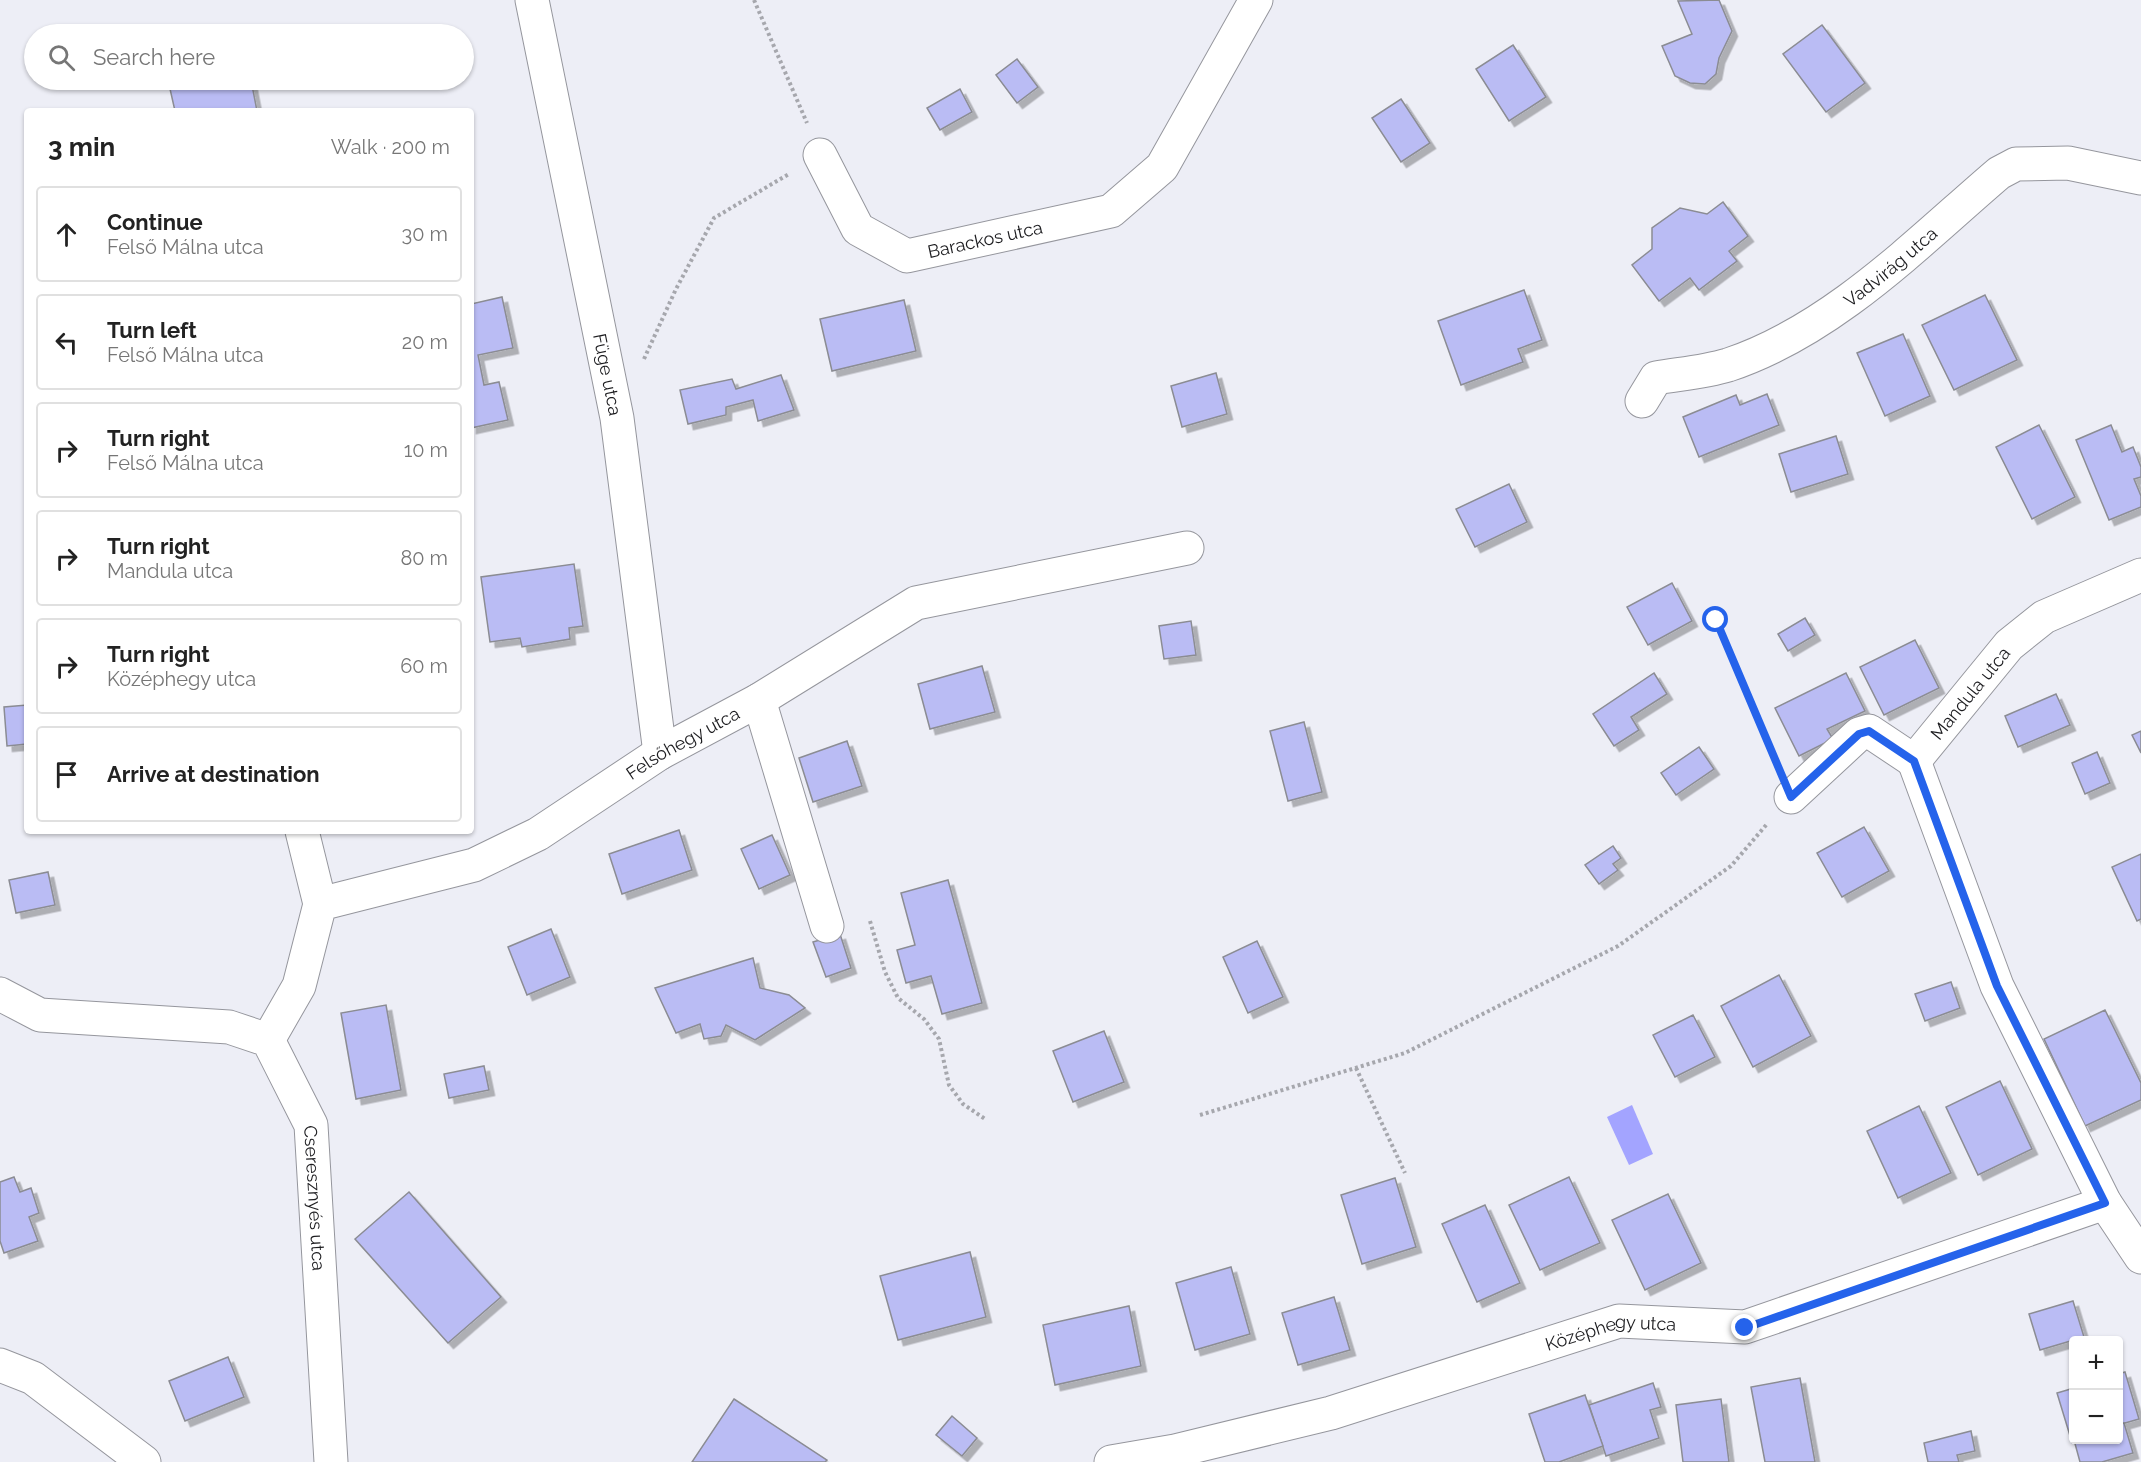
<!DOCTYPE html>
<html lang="en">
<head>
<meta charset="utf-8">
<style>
  :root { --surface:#fff; --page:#f2f2f2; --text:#222; --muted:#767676; --line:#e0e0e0 }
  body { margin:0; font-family:Raleway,sans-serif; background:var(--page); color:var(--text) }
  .controls { position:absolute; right:18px; bottom:18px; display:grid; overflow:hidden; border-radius:6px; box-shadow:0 2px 4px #0004 }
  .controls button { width:54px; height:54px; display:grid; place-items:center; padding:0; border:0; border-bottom:2px solid var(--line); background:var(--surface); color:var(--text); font:30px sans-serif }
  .stop { position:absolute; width:18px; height:18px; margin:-14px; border:4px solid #2563eb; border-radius:50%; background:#fff }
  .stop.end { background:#2563eb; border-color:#fff; box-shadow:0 2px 6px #0008 }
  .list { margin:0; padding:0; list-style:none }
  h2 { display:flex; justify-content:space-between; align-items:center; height:78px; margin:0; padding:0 24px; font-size:26px }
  h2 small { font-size:20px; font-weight:400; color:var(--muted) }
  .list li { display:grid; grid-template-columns:39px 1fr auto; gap:18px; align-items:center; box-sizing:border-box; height:96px; margin:0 12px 12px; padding:0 12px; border:2px solid var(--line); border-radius:6px }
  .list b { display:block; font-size:22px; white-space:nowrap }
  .list p { margin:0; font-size:20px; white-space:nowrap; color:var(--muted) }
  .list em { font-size:20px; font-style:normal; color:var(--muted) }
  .icon { flex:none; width:33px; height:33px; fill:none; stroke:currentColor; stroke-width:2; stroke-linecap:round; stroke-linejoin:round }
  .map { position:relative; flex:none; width:2141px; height:1462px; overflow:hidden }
  .search { position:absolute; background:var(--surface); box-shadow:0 2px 4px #0004; left:24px; top:24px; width:450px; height:66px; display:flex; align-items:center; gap:15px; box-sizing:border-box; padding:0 21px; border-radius:33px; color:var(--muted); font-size:22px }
  .panel { position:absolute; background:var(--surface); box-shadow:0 2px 4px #0004; left:24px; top:108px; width:450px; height:726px; border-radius:6px }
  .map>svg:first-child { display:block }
</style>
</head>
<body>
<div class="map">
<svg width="2141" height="1462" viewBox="0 0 2141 1462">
  <defs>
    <filter id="shadow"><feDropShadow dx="5.5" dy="5.5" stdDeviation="0" flood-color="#0004"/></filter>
  </defs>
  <rect width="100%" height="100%" fill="#edeef6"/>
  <polygon fill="#a3a4ff" points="1632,1105 1653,1154 1629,1165 1607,1117"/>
  <g fill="#babcf4" stroke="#8b8c93" stroke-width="1.5" filter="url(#shadow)">
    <polygon points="1719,0 1732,31 1719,58 1716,74 1705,84 1690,83 1675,76 1662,46 1692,34 1678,1"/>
    <polygon points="1822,25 1865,83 1826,112 1783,54"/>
    <polygon points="1513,45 1546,97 1509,121 1476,69"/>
    <polygon points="1017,59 1038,87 1017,103 996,75"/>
    <polygon points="168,80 251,80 257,111 175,111"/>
    <polygon points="960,89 972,112 940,130 927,108"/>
    <polygon points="1401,99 1430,143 1401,162 1372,118"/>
    <polygon points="1723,202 1748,236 1729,251 1737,261 1699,290 1690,278 1659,301 1632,265 1652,249 1652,228 1680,208 1707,214"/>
    <polygon points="1524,290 1542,340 1518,349 1523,362 1461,385 1438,321"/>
    <polygon points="1985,295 2017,360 1954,390 1922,325"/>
    <polygon points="502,297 513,348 478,355 484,385 499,382 508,420 471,428 471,304"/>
    <polygon points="904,300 916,351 832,371 820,319"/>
    <polygon points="1903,334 1930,396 1885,416 1857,353"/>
    <polygon points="1216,373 1227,414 1182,427 1171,386"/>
    <polygon points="781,375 794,410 758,421 753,400 726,407 726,415 688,424 680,390 732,379 736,389"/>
    <polygon points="1767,394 1779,425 1699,457 1683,417 1736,395 1740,405"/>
    <polygon points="2039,425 2075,497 2032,519 1996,447"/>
    <polygon points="2111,425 2122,452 2133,447 2141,467 2141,477 2134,479 2141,496 2141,507 2109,520 2076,440"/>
    <polygon points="1836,436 1848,474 1791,492 1779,454"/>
    <polygon points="1509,484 1527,522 1475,547 1456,509"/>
    <polygon points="574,564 583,626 569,628 570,639 522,647 520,638 490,642 481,577"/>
    <polygon points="1672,583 1692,621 1648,645 1627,607"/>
    <polygon points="1805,618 1815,635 1788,651 1778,634"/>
    <polygon points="1191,621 1196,655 1164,659 1159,626"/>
    <polygon points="1915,640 1939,688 1884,715 1860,667"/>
    <polygon points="982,666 995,712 930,729 918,684"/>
    <polygon points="1654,673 1667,694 1631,717 1639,730 1614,746 1593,714"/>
    <polygon points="1846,673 1865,711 1827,729 1833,739 1799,756 1775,708"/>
    <polygon points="2056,694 2070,725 2018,747 2005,716"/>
    <polygon points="27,705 27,744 7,746 4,707"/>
    <polygon points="1304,722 1322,792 1288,801 1270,731"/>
    <polygon points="2141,731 2141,753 2132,735"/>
    <polygon points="847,741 862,786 813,802 799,758"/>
    <polygon points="1699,747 1714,769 1676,795 1661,773"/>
    <polygon points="2097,752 2110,783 2085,794 2072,763"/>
    <polygon points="1864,827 1889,871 1842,897 1817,853"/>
    <polygon points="679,830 692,870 622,894 609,854"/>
    <polygon points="772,835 790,875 759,889 741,849"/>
    <polygon points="1613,846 1621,858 1613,864 1618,870 1599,884 1585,865"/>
    <polygon points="2141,854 2141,919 2137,921 2112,867"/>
    <polygon points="48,872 55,905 16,913 9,880"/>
    <polygon points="948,880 982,1003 942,1014 931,976 906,983 897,950 915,945 901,893"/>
    <polygon points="551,929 570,977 527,995 508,947"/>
    <polygon points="840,934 851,968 826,977 813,942"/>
    <polygon points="1257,941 1283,997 1248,1013 1223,957"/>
    <polygon points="753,958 760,988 789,995 805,1008 755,1040 726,1025 721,1036 704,1039 700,1024 676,1033 655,988"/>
    <polygon points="1779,975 1811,1036 1753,1067 1721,1006"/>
    <polygon points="1951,982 1960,1008 1925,1021 1915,994"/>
    <polygon points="386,1005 401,1090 356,1099 341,1013"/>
    <polygon points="2105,1010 2141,1083 2141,1100 2085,1126 2044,1039"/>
    <polygon points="1693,1015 1715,1057 1675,1077 1653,1035"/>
    <polygon points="1104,1031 1124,1082 1073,1102 1053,1051"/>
    <polygon points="484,1066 489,1090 449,1098 444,1074"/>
    <polygon points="2000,1081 2032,1149 1978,1175 1946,1107"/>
    <polygon points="1919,1106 1951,1173 1898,1198 1867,1131"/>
    <polygon points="14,1177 20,1192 31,1188 39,1213 29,1217 38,1241 4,1253 0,1241 0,1182"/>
    <polygon points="1569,1177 1600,1243 1540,1270 1509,1205"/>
    <polygon points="1395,1178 1416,1247 1362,1264 1341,1195"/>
    <polygon points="409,1192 501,1297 448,1343 355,1239"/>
    <polygon points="1668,1194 1701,1263 1645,1290 1612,1220"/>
    <polygon points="1485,1205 1520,1283 1477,1302 1442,1224"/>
    <polygon points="970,1252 986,1317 898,1340 880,1276"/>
    <polygon points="1231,1267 1250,1334 1195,1350 1176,1283"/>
    <polygon points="1334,1297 1350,1350 1298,1365 1282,1313"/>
    <polygon points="2073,1301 2084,1337 2040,1350 2029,1314"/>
    <polygon points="1129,1306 1141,1366 1055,1385 1043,1325"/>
    <polygon points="228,1357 244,1397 185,1421 169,1381"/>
    <polygon points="2125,1372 2139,1419 2118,1425 2118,1374"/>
    <polygon points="1800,1378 1815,1462 1765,1462 1751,1387"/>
    <polygon points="1653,1383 1661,1407 1650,1410 1659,1438 1606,1456 1589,1405"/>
    <polygon points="2074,1388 2074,1438 2071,1439 2057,1393"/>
    <polygon points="1585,1395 1603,1446 1559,1462 1545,1462 1529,1414"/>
    <polygon points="734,1399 827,1460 825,1462 692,1462"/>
    <polygon points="1721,1399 1729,1462 1683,1462 1676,1405"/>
    <polygon points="952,1416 977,1438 962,1456 936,1435"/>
    <polygon points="2124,1423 2133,1453 2102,1462 2080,1462 2074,1440 2118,1440 2118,1425"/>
    <polygon points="1971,1431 1975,1451 1957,1455 1959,1462 1928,1462 1924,1443"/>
  </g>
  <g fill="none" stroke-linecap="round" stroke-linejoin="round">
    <defs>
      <g id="minor">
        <path id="s1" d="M532,0L617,418L660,753"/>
        <path id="s2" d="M820,155L858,229L907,256L1111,211L1162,167L1256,0"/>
        <path id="s3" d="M1642,401L1656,378C1679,374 1705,372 1728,365C1833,330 1917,243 1999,173L2016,164L2068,163L2141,178"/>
        <polyline points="759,700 827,926"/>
        <polyline points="1914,761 1997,986 2105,1203 2141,1257"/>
        <path id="s4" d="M1914,761L2009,645L2044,617L2141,575"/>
        <polyline points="1791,797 1859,734 1869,731 1914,761"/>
        <polyline points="302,831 320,904"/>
        <path id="s5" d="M0,994L40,1015L229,1027L268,1040L311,1125L331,1462"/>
        <path id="s6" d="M268,1040L299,986L320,904L474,865L538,834L660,753L759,700L916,603L1187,548"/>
        <polyline points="0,1365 33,1378 144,1462"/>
        <path id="s7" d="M1111,1462L1175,1451L1331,1413L1619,1321L1745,1327L2105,1203"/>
      </g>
    </defs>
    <use href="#minor" stroke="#95969d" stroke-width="35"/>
    <g stroke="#a6a7ad" stroke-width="4" stroke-dasharray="3 3" stroke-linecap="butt">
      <polyline points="754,0 807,123"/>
      <polyline points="644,359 676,289 714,218 789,174"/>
      <polyline points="1716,620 1776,762"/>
      <polyline points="870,921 885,972 898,998 924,1019 939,1039 949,1085 963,1104 985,1119"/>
      <polyline points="1356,1068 1405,1173"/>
      <polyline points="1200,1115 1405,1053 1618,946 1731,866 1767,824"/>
    </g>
    <use href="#minor" stroke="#fff" stroke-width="33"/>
  </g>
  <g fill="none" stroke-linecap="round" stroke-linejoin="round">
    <polyline stroke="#2563eb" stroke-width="8" points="1716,620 1791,797 1859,734 1869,731 1914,761 1997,986 2105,1203 1745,1328"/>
  </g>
  <g text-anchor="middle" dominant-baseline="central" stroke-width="5" stroke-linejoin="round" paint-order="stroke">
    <g font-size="18" fill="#1c1c1f" stroke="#fff">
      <text stroke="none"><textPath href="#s2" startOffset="219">Barackos utca</textPath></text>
      <text stroke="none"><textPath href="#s3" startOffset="291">Vadvirág utca</textPath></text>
      <text stroke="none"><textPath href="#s1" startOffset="382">Füge utca</textPath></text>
      <text stroke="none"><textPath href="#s4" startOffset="88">Mandula utca</textPath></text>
      <text stroke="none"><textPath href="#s6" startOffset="548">Felsőhegy utca</textPath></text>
      <text stroke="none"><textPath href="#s5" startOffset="444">Cseresznyés utca</textPath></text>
      <text stroke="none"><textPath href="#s7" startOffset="518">Középhegy utca</textPath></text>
    </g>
  </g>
</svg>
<div class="controls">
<button>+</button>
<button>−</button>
</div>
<div class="stop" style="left:1716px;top:620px"></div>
<div class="stop end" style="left:1745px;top:1328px"></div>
<div class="search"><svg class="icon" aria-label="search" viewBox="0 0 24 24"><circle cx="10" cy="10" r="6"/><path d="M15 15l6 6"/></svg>Search here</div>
<section class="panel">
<h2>3 min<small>Walk · 200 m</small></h2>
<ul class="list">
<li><svg class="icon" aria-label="ahead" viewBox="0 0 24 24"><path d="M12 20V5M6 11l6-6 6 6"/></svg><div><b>Continue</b><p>Felső Málna utca</p></div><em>30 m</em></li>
<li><svg class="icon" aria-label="left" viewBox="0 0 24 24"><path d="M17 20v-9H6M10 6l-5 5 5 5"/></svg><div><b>Turn left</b><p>Felső Málna utca</p></div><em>20 m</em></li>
<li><svg class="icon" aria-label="right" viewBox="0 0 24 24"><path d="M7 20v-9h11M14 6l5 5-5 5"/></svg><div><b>Turn right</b><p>Felső Málna utca</p></div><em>10 m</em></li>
<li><svg class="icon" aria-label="right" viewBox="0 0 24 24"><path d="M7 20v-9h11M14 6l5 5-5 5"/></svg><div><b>Turn right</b><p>Mandula utca</p></div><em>80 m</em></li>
<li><svg class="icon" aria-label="right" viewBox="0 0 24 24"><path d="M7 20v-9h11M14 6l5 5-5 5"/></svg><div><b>Turn right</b><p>Középhegy utca</p></div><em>60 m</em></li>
<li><svg class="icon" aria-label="arrive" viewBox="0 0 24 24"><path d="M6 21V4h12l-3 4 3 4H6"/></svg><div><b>Arrive at destination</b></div></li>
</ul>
</section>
</div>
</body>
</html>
